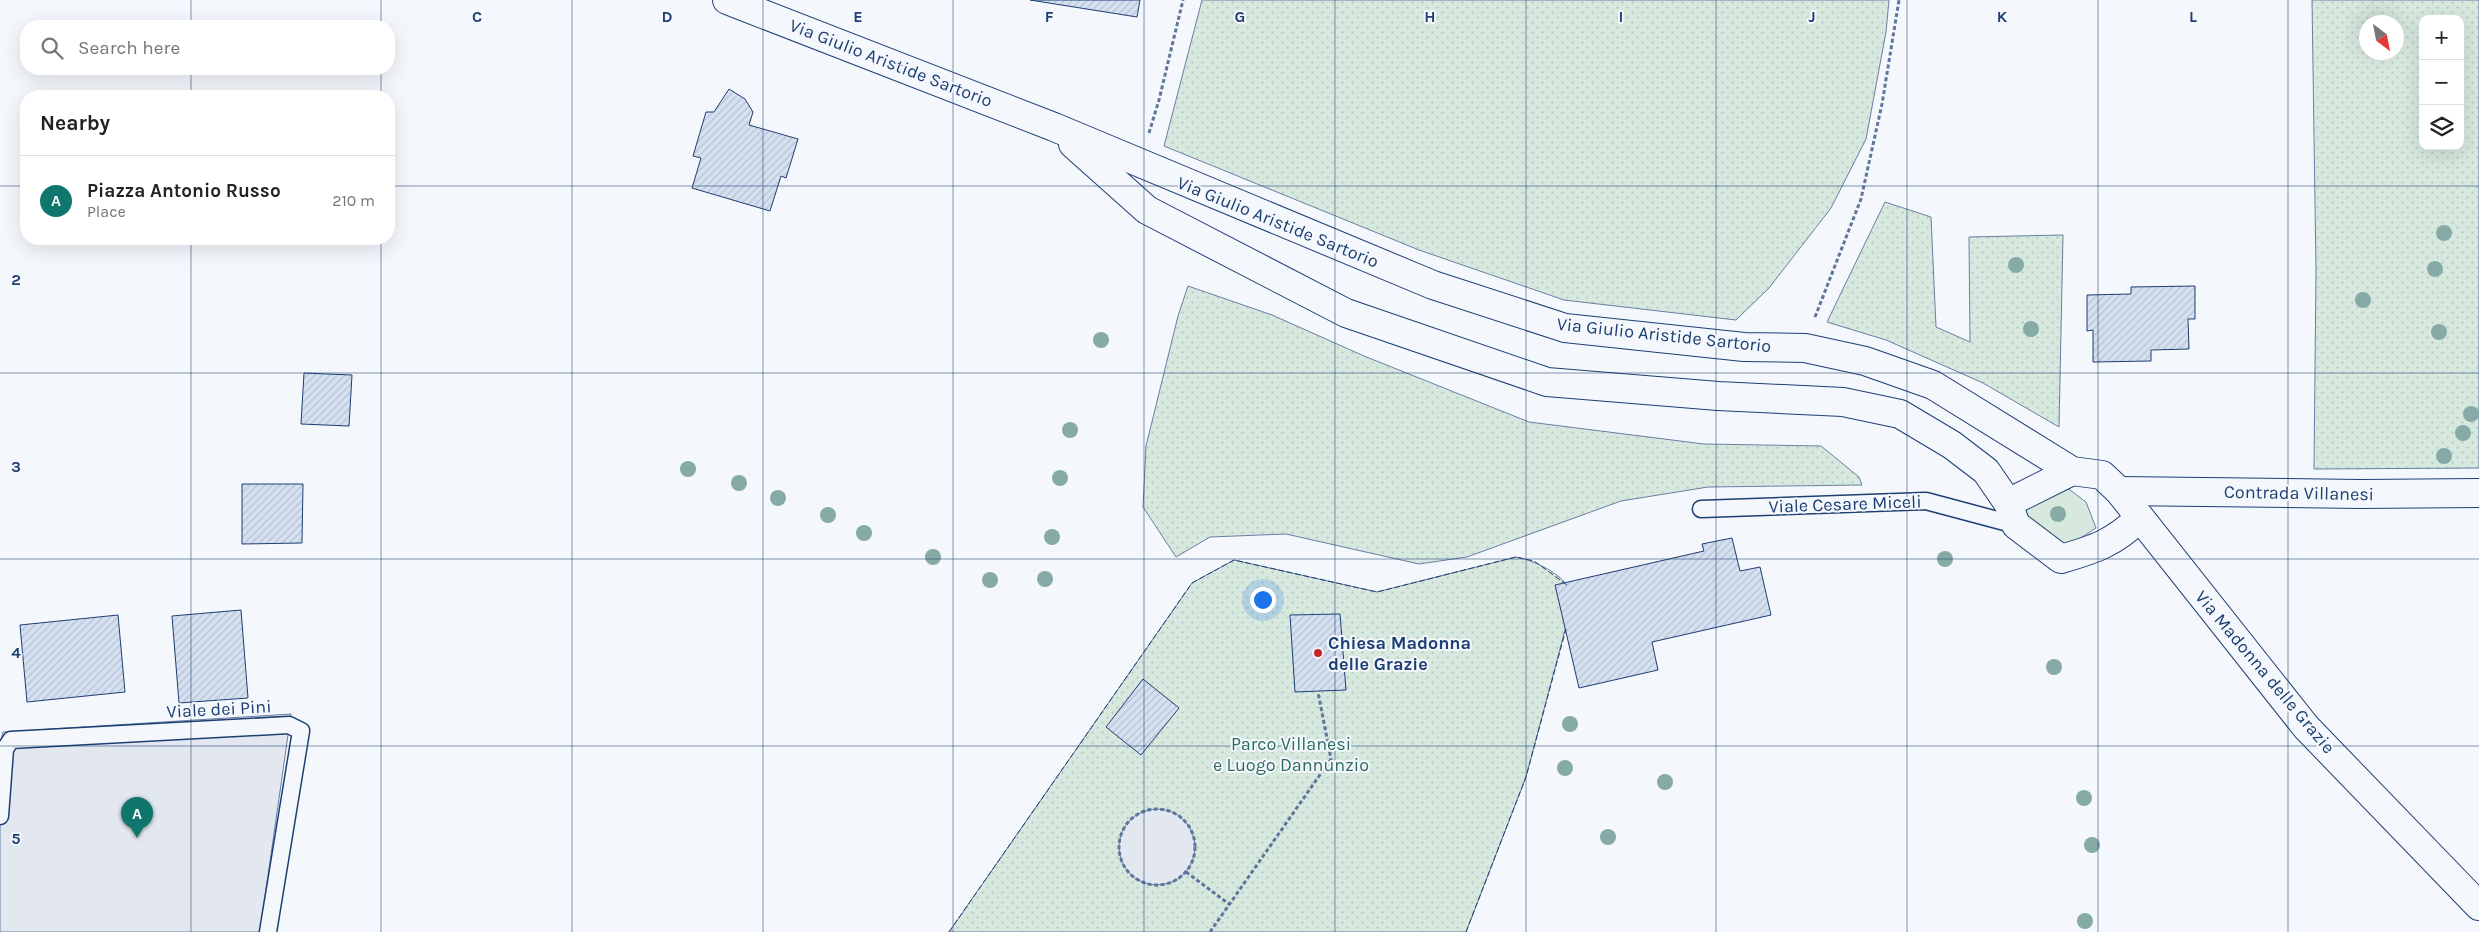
<!DOCTYPE html>
<html lang="en">
<head>
<meta charset="utf-8">
<style>
  :root { --surface:#fff; --page:#f2f2f2; --text:#222; --muted:#767676; --line:#e0e0e0; --accent:#0f766e }
  body { margin:0; font-family:Karla,sans-serif; background:var(--page); color:var(--text) }
  .controls { position:absolute; right:15px; top:15px; display:grid; overflow:hidden; border-radius:10px; box-shadow:0 5px 20px #0002 }
  .controls button { width:45px; height:45px; display:grid; place-items:center; padding:0; border:0; border-bottom:1px solid var(--line); background:var(--surface); color:var(--text); font:25px sans-serif }
  .compass { position:absolute; left:2359px; top:15px; width:45px; height:45px; border-radius:50%; background:var(--surface); box-shadow:0 5px 20px #0002; rotate:148deg }
  .you { position:absolute; left:1262px; top:599px; width:18px; height:18px; margin:-12px; border:4px solid #fff; border-radius:50%; background:#1a73e8; box-shadow:0 0 0 8px #1a73e833 }
  .badge { display:grid; place-items:center; width:32px; height:32px; border-radius:50%; background:var(--accent); color:#fff; font-size:16px; font-weight:700 }
  .pin { position:absolute; translate:-50% -41px; filter:drop-shadow(0 1px 2px #0008) }
  .pin::after { content:''; position:absolute; top:26px; width:18px; height:15px; background:inherit; clip-path:polygon(0 0,100% 0,50% 100%) }
  .list { margin:0; padding:0; list-style:none }
  h2 { display:flex; justify-content:space-between; align-items:center; height:65px; margin:0; padding:0 20px; font-size:21px }
  h2 small { font-size:16px; font-weight:400; color:var(--muted) }
  .list li { display:grid; grid-template-columns:32px 1fr auto; gap:15px; align-items:center; box-sizing:border-box; height:90px; padding:0 20px; border-top:1px solid var(--line) }
  .list b { display:block; font-size:19px; white-space:nowrap }
  .list p { margin:0; font-size:16px; white-space:nowrap; color:var(--muted) }
  .list em { font-size:16px; font-style:normal; color:var(--muted) }
  .icon { flex:none; width:28px; height:28px; fill:none; stroke:currentColor; stroke-width:2; stroke-linecap:round; stroke-linejoin:round }
  .map { position:relative; flex:none; width:2479px; height:932px; overflow:hidden }
  .search { position:absolute; background:var(--surface); box-shadow:0 5px 20px #0002; left:20px; top:20px; width:375px; height:55px; display:flex; align-items:center; gap:12px; box-sizing:border-box; padding:0 18px; border-radius:20px; color:var(--muted); font-size:19px }
  .panel { position:absolute; background:var(--surface); box-shadow:0 5px 20px #0002; left:20px; top:90px; width:375px; height:155px; border-radius:20px }
  .map>svg:first-child { display:block }
</style>
</head>
<body>
<div class="map">
<svg width="2479" height="932" viewBox="0 0 2479 932">
  <defs>
    <pattern id="grass-dots" width="8" height="8" patternUnits="userSpaceOnUse" patternTransform="scale(1.25)"><rect width="8" height="8" fill="#d7e8df"/><path d="M2 2h.1M6 6h.1" fill="none" stroke="#b8c8c3" stroke-width="1.8" stroke-linecap="round"/></pattern>
    <pattern id="building-hatch" width="6" height="6" patternUnits="userSpaceOnUse" patternTransform="scale(1.25)"><rect width="6" height="6" fill="#d5e0f0"/><path d="M-1 1l2-2M0 6l6-6M5 7l2-2" fill="none" stroke="#b6c1d1"/></pattern>
  </defs>
  <rect width="100%" height="100%" fill="#f4f7fb"/>
  <g fill="url(#grass-dots)" stroke="#687fa3" fill-rule="evenodd">
    <polygon points="1202,0 1889,0 1886,32 1866,139 1831,208 1769,288 1736,320 1564,300 1419,250 1164,146"/>
    <path d="M2312,0H2479V468L2314,469L2316,270ZM2423,19H2460V146H2423ZM2366,22H2396V52H2366Z"/>
    <polygon points="1885,202 1931,217 1936,327 1970,342 1969,237 2063,235 2059,427 1983,383 1886,340 1827,322"/>
    <polygon points="1188,286 1272,315 1364,356 1529,422 1704,444 1821,446 1859,477 1862,485 1708,487 1621,501 1467,557 1419,564 1286,534 1210,537 1176,557 1143,507 1146,446 1178,316"/>
    <path d="M1516,557C1537,561 1565,575 1574,596L1526,777L1466,932H949L1192,583L1234,560L1377,592Z"/>
  </g>
  <polygon fill="#d7e8df" stroke="#687fa3" points="2066,487 2086,502 2096,528 2065,548 2048,545 2025,514 2028,504"/>
  <g fill="#e3e8f0" stroke="#687fa3">
    <polygon points="291,714 260,932 0,932 0,745 3,732"/>
    <circle cx="1157" cy="847" r="38"/>
  </g>
  <g fill="url(#building-hatch)" stroke="#1d3f73">
    <polygon points="1030,0 1140,0 1137,17"/>
    <polygon points="729,89 745,99 753,112 749,125 798,139 786,178 781,176 770,211 692,188 701,158 693,156 706,112 714,112"/>
    <polygon points="2195,286 2195,319 2188,319 2189,349 2151,350 2151,361 2093,362 2093,330 2087,331 2087,295 2131,294 2131,287"/>
    <polygon points="304,373 352,375 349,426 301,424"/>
    <polygon points="242,484 303,484 302,543 242,544"/>
    <polygon points="1732,538 1740,571 1760,567 1771,615 1652,642 1658,670 1579,688 1555,585 1704,551 1702,544"/>
    <polygon points="241,610 248,698 179,703 172,616"/>
    <polygon points="1340,614 1346,690 1295,692 1290,615"/>
    <polygon points="118,615 125,692 27,702 20,625"/>
    <polygon points="1143,679 1179,708 1141,755 1106,727"/>
  </g>
  <g fill="none" stroke-linecap="round" stroke-linejoin="round">
    <defs>
      <g id="lane">
        <polyline points="1701,509 1926,501 2016,525"/>
        <polyline points="0,816 5,749 11,740 289,725 301,731 268,932"/>
      </g>
      <g id="street">
        <polyline points="727,0 1054,127 1433,285 1565,328 1744,347 1805,348 1865,361 1933,385 2072,471 2102,475 2119,491 2306,727 2479,906"/>
        <path d="M1073,144L1147,210L1346,313L1547,382L1718,396L1843,402L1900,414L1952,445L1986,471L2008,503L2016,525L2061,559C2096,549 2113,543 2140,518"/>
        <polyline points="2008,503 2072,471"/>
      </g>
      <polyline id="secondary" points="2119,491 2360,494 2479,493"/>
    </defs>
    <use href="#lane" stroke="#1d3f73" stroke-width="19"/>
    <use href="#street" stroke="#1d3f73" stroke-width="30"/>
    <use href="#secondary" stroke="#1d3f73" stroke-width="30"/>
    <g stroke="#5e769c" stroke-width="3" stroke-dasharray="4 2.5" stroke-linecap="butt">
      <polyline points="1149,133 1159,100 1183,0"/>
      <polyline points="1815,317 1861,199 1882,104 1899,0"/>
      <circle cx="1157" cy="847" r="38"/>
      <polyline points="1186,872 1229,904"/>
      <polyline points="1210,932 1331,759 1318,692"/>
    </g>
    <use href="#lane" stroke="#f4f7fb" stroke-width="16"/>
    <use href="#street" stroke="#f4f7fb" stroke-width="28"/>
    <use href="#secondary" stroke="#f4f7fb" stroke-width="28"/>
    <g stroke="#1d3f73" stroke-width="1" stroke-dasharray="6 2.5" stroke-linecap="butt">
      <polyline points="949,932 1192,583 1234,560 1377,592 1516,557 1534,561 1567,585"/>
      <polyline points="1466,932 1526,777 1566,629"/>
    </g>
  </g>
  <g fill="#86aba6">
    <circle cx="2444" cy="233" r="8"/>
    <circle cx="2016" cy="265" r="8"/>
    <circle cx="2435" cy="269" r="8"/>
    <circle cx="2363" cy="300" r="8"/>
    <circle cx="2031" cy="329" r="8"/>
    <circle cx="2439" cy="332" r="8"/>
    <circle cx="1101" cy="340" r="8"/>
    <circle cx="2471" cy="414" r="8"/>
    <circle cx="1070" cy="430" r="8"/>
    <circle cx="2463" cy="433" r="8"/>
    <circle cx="2444" cy="456" r="8"/>
    <circle cx="688" cy="469" r="8"/>
    <circle cx="1060" cy="478" r="8"/>
    <circle cx="739" cy="483" r="8"/>
    <circle cx="778" cy="498" r="8"/>
    <circle cx="2058" cy="514" r="8"/>
    <circle cx="828" cy="515" r="8"/>
    <circle cx="864" cy="533" r="8"/>
    <circle cx="1052" cy="537" r="8"/>
    <circle cx="933" cy="557" r="8"/>
    <circle cx="1945" cy="559" r="8"/>
    <circle cx="1045" cy="579" r="8"/>
    <circle cx="990" cy="580" r="8"/>
    <circle cx="2054" cy="667" r="8"/>
    <circle cx="1570" cy="724" r="8"/>
    <circle cx="1565" cy="768" r="8"/>
    <circle cx="1665" cy="782" r="8"/>
    <circle cx="2084" cy="798" r="8"/>
    <circle cx="1608" cy="837" r="8"/>
    <circle cx="2092" cy="845" r="8"/>
    <circle cx="2085" cy="921" r="8"/>
  </g>
  <path fill="none" stroke="#1d3f73" stroke-width="1" stroke-opacity="0.55" d="M191,0V26M381,0V26M572,0V932M763,0V932M953,0V932M1144,0V932M1335,0V932M1526,0V932M1716,0V932M1907,0V932M2098,0V932M2288,0V932M191,69V96M381,69V96M0,186H26M389,186H2479M191,239V932M381,239V932M0,373H2479M0,559H2479M0,746H2479"/>
  <circle fill="#c62828" stroke="#f4f7fb" stroke-width="2" cx="1318" cy="653" r="5"/>
  <g text-anchor="middle" dominant-baseline="central" stroke-width="4" stroke-linejoin="round" paint-order="stroke">
    <g font-size="18" fill="#1d3f73" stroke="#f4f7fb">
      <text transform="translate(891 63) rotate(21)">Via Giulio Aristide Sartorio</text>
      <text transform="translate(1278 222) rotate(22)">Via Giulio Aristide Sartorio</text>
      <text transform="translate(1664 335) rotate(6)">Via Giulio Aristide Sartorio</text>
      <text transform="translate(2299 493) rotate(1)">Contrada Villanesi</text>
      <text transform="translate(1845 504) rotate(-2)">Viale Cesare Miceli</text>
      <text transform="translate(2265 672) rotate(50)">Via Madonna delle Grazie</text>
      <text transform="translate(219 709) rotate(-3)">Viale dei Pini</text>
    </g>
    <g font-size="18" font-weight="bold" fill="#1d3f73" stroke="#f4f7fb" text-anchor="start">
      <text x="1328" y="643">Chiesa Madonna<tspan x="1328" dy="21">delle Grazie</tspan></text>
    </g>
    <g font-size="18" fill="#2c6c60" stroke="#f4f7fb">
      <text x="1291" y="744">Parco Villanesi<tspan x="1291" dy="21">e Luogo Dannunzio</tspan></text>
    </g>
  </g>
  <g font-size="16" text-anchor="middle" font-weight="bold" fill="#1d3f73" stroke="#f4f7fb" stroke-width="4" stroke-linejoin="round" paint-order="stroke">
    <text x="477" y="22">C</text>
    <text x="667" y="22">D</text>
    <text x="858" y="22">E</text>
    <text x="1049" y="22">F</text>
    <text x="1240" y="22">G</text>
    <text x="1430" y="22">H</text>
    <text x="1621" y="22">I</text>
    <text x="1812" y="22">J</text>
    <text x="2002" y="22">K</text>
    <text x="2193" y="22">L</text>
    <text x="16" y="285">2</text>
    <text x="16" y="472">3</text>
    <text x="16" y="658">4</text>
    <text x="16" y="844">5</text>
  </g>
</svg>
<div class="controls">
<button>+</button>
<button>−</button>
<button><svg class="icon" aria-label="layers" viewBox="0 0 24 24"><path d="M12 4l9 5-9 5-9-5zM3 14l9 5 9-5"/></svg></button>
</div>
<svg class="compass" viewBox="-18 -18 36 36"><path d="M0-13l5 13h-10z" fill="#e53935"/><path d="M0 13l5-13h-10z" fill="#767676"/></svg>
<div class="you"></div>
<div class="pin badge" style="left:137px;top:838px">A</div>
<div class="search"><svg class="icon" aria-label="search" viewBox="0 0 24 24"><circle cx="10" cy="10" r="6"/><path d="M15 15l6 6"/></svg>Search here</div>
<section class="panel">
<h2>Nearby<small></small></h2>
<ul class="list">
<li><span class="badge">A</span><div><b>Piazza Antonio Russo</b><p>Place</p></div><em>210 m</em></li>
</ul>
</section>
</div>
</body>
</html>
